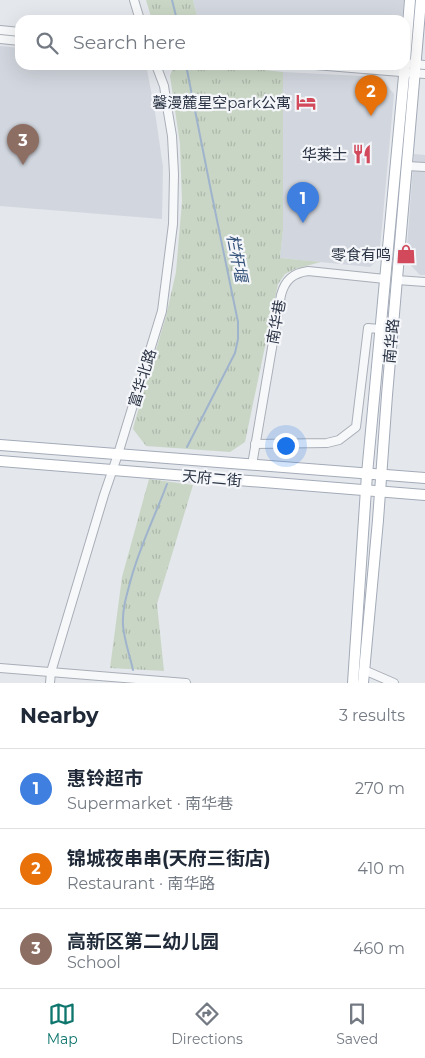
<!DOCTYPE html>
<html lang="en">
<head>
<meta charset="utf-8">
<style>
  :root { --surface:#fff; --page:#f6f6f7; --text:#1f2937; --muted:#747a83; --line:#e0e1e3; --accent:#0f766e }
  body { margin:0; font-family:Montserrat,"Noto Sans SC",sans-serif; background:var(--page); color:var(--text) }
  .you { position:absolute; left:285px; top:445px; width:18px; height:18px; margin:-12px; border:4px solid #fff; border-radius:50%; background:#1a73e8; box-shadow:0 0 0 8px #1a73e833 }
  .badge { display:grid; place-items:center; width:32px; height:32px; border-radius:50%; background:var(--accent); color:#fff; font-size:16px; font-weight:700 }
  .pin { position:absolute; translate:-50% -41px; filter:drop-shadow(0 1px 2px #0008) }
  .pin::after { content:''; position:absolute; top:26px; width:18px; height:15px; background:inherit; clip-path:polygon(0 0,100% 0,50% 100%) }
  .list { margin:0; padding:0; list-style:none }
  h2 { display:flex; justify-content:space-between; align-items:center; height:65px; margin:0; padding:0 20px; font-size:21px }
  h2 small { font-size:16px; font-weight:400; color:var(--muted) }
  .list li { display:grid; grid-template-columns:32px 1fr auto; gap:15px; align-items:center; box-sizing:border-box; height:80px; padding:0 20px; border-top:1px solid var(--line) }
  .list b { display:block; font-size:19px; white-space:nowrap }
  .list p { margin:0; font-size:16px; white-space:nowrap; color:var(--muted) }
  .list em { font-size:16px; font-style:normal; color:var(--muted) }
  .icon { flex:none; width:28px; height:28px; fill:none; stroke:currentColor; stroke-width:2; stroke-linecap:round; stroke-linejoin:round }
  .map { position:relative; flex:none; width:425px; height:683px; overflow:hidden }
  .search { position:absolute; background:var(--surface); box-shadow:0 5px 20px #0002; left:15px; right:15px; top:15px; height:55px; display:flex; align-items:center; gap:12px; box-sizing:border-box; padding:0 18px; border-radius:15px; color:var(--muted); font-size:19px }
  .sheet { height:305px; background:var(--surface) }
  nav { display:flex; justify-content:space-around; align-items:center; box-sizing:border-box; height:70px; border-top:1px solid var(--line); background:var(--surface); font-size:14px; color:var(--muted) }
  nav a { display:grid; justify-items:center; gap:2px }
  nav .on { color:var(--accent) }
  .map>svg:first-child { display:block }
</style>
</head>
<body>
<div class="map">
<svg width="425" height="683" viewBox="0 0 425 683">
  <defs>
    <pattern id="park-tufts" width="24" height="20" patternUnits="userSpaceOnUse" patternTransform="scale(1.25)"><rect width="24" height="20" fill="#c9d6c5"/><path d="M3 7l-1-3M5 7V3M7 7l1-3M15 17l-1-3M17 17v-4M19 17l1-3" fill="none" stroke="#adb8ab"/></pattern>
  </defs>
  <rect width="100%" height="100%" fill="#e4e7ec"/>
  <g fill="#d2d6de">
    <polygon points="193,0 404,0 402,20 198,20"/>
    <polygon points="0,46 20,48 20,65 139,65 147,70 155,112 163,167 162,219 0,206"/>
    <polygon points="283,72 380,77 394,94 379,259 370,267 280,258 283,230"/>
    <polygon points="414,154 425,155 425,275 420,275 406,260"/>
  </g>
  <g fill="url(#park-tufts)">
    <polygon points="146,0 193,0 198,20 152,20"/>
    <polygon points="174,65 215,65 283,72 283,230 280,258 321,262 295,269 285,274 278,284 245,442 230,452 146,446 133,429 135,421 166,316 176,272 182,201 180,144 170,76"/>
    <polygon points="149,479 193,485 157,604 164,671 110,668 122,577"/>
  </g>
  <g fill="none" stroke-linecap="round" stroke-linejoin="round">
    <g stroke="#9fb4cc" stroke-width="2">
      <polyline points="172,0 177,20"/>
      <polyline points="186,65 211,191 238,322 238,339 235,353 187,447"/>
      <path d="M133,670C130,656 124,640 123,625C122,609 127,594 131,579C140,546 155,516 167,484"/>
    </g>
    <defs>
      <g id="minor">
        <polyline points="134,0 140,20"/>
        <polyline points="0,30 20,32"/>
        <polyline points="0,39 20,41"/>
        <polyline points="405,63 425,65"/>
        <polyline points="315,65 425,74"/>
        <polyline points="407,166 425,167"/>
        <polyline points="397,280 425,282"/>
        <polyline points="255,444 327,443 339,440 356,427 368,328 380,329"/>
        <path d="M252,465L281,295C285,280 293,273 308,271L385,279"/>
        <polyline points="0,668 186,683"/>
        <polyline points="364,670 394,683"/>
        <polyline points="50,683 51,672 104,495 118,454 162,311 173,224 174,174 172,136 168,112 164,86 156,65"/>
      </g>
      <g id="major">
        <polyline points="405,61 410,0"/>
        <polyline points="0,445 425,478"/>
        <polyline points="0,461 425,495"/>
        <polyline points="353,683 367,474 405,65"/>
        <polyline points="363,683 378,520 387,395 421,0"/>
      </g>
    </defs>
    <use href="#minor" stroke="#a9aeb7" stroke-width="10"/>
    <use href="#major" stroke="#a3abb8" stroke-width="12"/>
    <use href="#minor" stroke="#f7f8fa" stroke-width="8"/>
    <use href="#major" stroke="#fff" stroke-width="10"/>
  </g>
  <defs>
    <symbol id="hotel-bare" viewBox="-9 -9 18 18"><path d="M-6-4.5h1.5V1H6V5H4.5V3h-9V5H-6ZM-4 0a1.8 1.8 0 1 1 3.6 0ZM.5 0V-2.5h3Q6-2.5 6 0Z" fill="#d1495b" stroke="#f4f6f9" stroke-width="2.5" paint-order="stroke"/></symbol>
    <symbol id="restaurant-bare" viewBox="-9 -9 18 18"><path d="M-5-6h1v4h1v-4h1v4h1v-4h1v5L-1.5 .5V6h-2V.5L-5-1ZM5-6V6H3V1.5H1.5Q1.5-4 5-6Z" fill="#d1495b" stroke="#f4f6f9" stroke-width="2.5" paint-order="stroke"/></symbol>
    <symbol id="shop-bare" viewBox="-9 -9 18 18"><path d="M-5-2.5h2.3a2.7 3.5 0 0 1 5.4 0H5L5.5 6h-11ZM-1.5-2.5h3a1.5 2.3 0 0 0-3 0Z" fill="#d1495b" stroke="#f4f6f9" stroke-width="2.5" paint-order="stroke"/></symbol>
  </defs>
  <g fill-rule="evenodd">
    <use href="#hotel-bare" x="292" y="88" width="28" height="28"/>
    <use href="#restaurant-bare" x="348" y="140" width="28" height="28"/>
    <use href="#shop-bare" x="392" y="240" width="28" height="28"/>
  </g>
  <g text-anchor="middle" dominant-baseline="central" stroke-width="4.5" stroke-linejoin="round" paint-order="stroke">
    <g font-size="15" fill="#2b3445" stroke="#f4f6f9" text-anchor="end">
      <text x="291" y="102">馨漫麓星空park公寓</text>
      <text x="347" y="154">华莱士</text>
      <text x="391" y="254">零食有鸣</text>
    </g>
    <g font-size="15" fill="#2b3445" stroke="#f4f6f9">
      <text transform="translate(276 322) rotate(-80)">南华巷</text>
      <text transform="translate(391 341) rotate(-85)">南华路</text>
      <text transform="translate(142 378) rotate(-73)">富华北路</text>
      <text transform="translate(212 478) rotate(5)">天府二街</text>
    </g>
    <g font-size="16" font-style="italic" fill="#34527a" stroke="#f4f6f9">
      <text transform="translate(237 258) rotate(79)">栏杆堰</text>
    </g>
  </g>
</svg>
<div class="you"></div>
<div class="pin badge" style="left:303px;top:223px;background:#3f7fe0">1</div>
<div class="pin badge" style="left:371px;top:116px;background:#e8710a">2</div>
<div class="pin badge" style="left:23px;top:165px;background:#8d6e63">3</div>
<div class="search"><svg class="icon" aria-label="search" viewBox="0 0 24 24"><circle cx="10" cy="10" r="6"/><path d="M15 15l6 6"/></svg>Search here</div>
</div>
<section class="sheet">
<h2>Nearby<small>3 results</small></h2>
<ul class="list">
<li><span class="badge" style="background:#3f7fe0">1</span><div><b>惠铃超市</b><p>Supermarket · 南华巷</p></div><em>270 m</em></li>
<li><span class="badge" style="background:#e8710a">2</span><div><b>锦城夜串串(天府三街店)</b><p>Restaurant · 南华路</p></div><em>410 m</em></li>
<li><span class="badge" style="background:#8d6e63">3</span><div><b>高新区第二幼儿园</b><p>School</p></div><em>460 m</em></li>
</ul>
</section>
<nav>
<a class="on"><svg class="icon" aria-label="map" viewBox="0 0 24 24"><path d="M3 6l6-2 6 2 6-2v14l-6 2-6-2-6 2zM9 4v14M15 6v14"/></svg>Map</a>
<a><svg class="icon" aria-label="directions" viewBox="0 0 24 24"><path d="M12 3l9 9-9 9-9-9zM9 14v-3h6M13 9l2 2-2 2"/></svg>Directions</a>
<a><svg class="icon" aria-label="saved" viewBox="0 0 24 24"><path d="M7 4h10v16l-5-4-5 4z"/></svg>Saved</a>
</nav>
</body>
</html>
